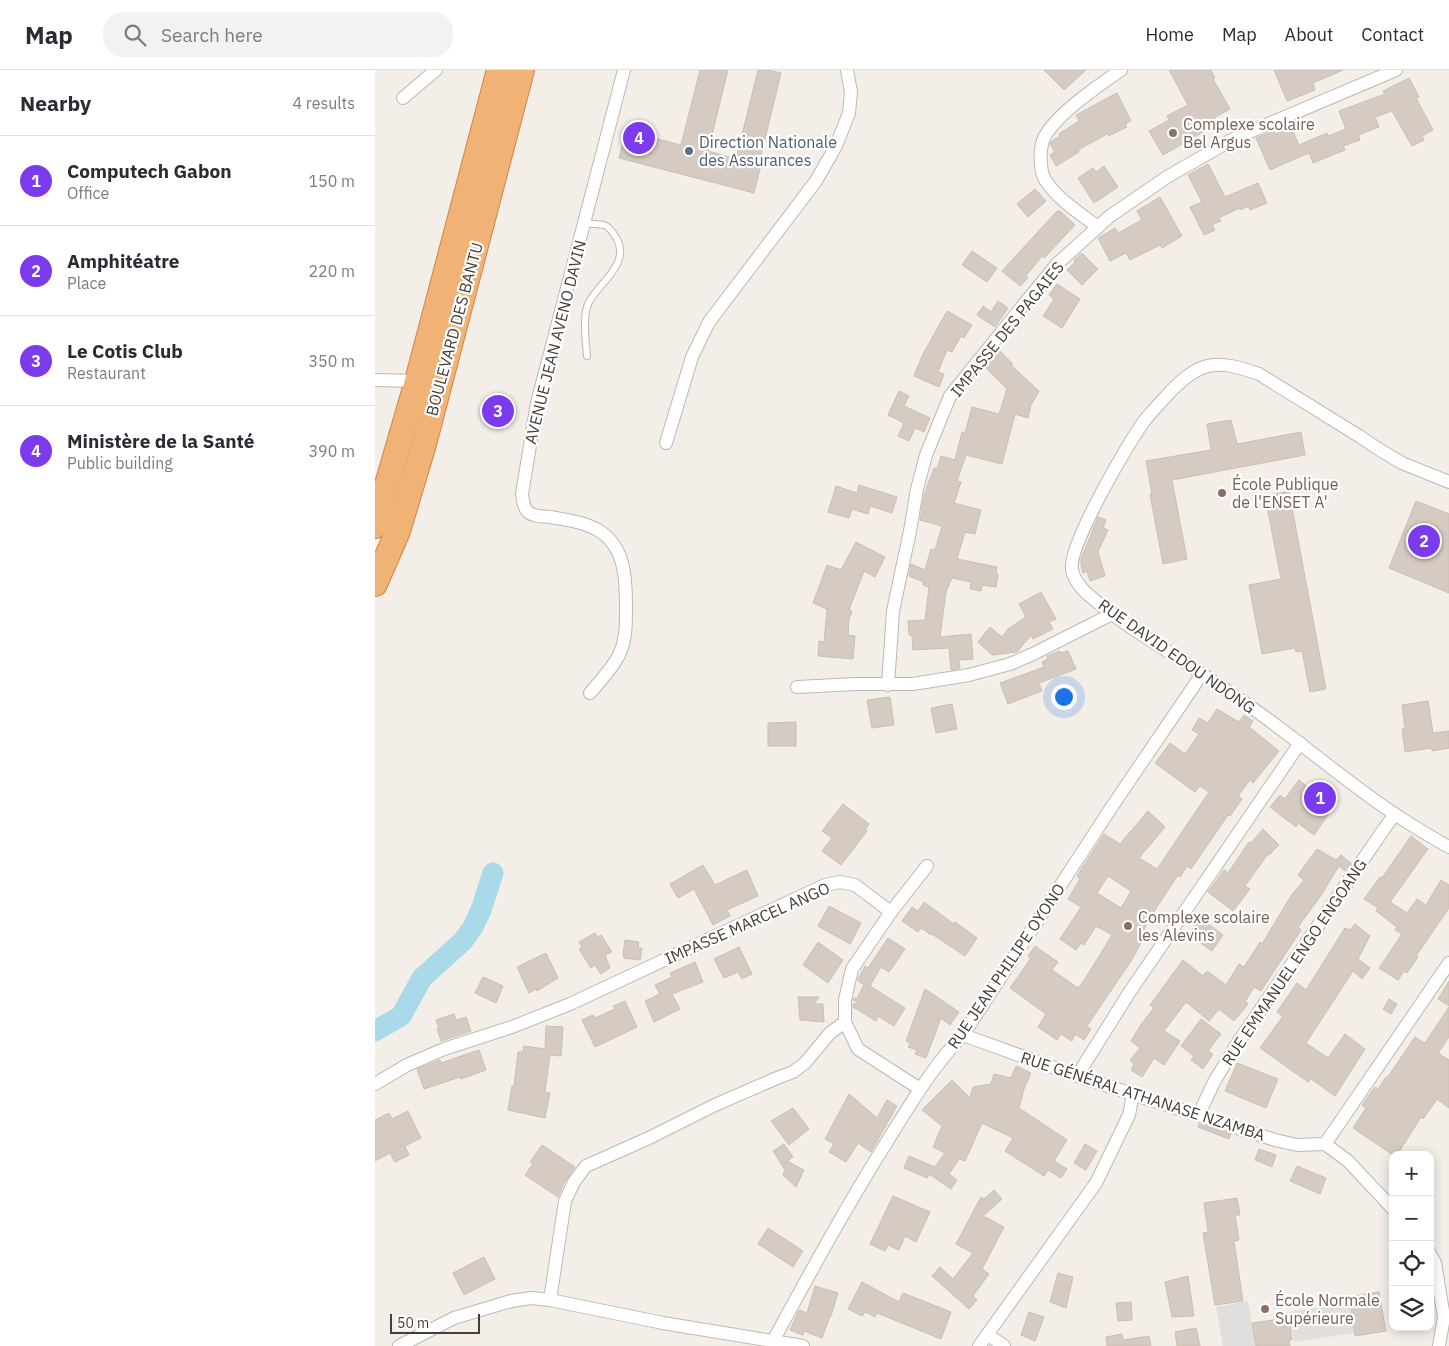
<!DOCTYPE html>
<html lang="en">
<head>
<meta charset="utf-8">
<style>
  :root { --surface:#fff; --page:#f2f2f3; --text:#2b2b33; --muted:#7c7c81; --line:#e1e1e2; --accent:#7c3aed }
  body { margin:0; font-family:"IBM Plex Sans",sans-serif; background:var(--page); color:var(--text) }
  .controls { position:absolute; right:15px; bottom:15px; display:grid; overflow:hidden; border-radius:10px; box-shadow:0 2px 12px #0003 }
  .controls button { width:45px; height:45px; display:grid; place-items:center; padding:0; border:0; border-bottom:1px solid var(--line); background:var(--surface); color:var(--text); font:25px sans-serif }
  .scale { position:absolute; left:15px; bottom:12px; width:90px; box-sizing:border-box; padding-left:5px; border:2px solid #453e38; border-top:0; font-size:14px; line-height:18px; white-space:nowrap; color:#453e38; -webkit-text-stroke:4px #fff; paint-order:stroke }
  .you { position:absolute; left:688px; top:626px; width:18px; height:18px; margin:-12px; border:4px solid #fff; border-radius:50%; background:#1a73e8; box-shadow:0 0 0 8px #1a73e833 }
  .badge { display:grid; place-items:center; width:32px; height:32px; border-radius:50%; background:var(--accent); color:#fff; font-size:16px; font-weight:700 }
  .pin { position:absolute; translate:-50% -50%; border:2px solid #fff; box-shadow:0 1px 5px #0006 }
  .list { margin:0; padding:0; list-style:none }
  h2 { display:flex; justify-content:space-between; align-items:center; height:65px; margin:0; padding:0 20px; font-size:21px }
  h2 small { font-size:16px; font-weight:400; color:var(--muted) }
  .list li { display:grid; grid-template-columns:32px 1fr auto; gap:15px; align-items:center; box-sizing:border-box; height:90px; padding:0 20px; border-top:1px solid var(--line) }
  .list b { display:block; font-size:19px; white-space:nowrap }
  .list p { margin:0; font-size:16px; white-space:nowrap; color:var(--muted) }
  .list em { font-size:16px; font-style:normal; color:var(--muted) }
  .icon { flex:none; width:28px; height:28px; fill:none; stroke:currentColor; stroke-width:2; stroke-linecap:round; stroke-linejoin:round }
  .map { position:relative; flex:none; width:1074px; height:1276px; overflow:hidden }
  header { display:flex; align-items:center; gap:30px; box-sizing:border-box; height:70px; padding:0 25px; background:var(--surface); border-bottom:1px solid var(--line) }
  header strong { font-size:24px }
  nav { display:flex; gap:28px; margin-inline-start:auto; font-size:18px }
  .search { width:350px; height:45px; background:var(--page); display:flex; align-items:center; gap:12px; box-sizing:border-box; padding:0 18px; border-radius:20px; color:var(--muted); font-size:19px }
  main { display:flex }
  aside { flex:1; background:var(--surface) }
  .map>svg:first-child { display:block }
</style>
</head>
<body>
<header>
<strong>Map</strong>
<div class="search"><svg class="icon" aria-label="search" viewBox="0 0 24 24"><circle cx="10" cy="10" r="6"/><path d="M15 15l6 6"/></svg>Search here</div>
<nav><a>Home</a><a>Map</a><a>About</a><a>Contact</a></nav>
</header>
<main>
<aside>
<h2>Nearby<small>4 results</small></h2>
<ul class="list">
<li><span class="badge">1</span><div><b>Computech Gabon</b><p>Office</p></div><em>150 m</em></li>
<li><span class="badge">2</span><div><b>Amphitéatre</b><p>Place</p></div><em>220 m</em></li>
<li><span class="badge">3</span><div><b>Le Cotis Club</b><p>Restaurant</p></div><em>350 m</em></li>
<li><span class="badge">4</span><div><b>Ministère de la Santé</b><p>Public building</p></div><em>390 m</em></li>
</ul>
</aside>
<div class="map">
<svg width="1074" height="1276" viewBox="0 0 1074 1276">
  <rect width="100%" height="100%" fill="#f3eee8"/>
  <g fill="#e1dfdd">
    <polygon points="873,1231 881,1276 848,1276 841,1237"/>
    <polygon points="975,1233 979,1263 919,1272 914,1242"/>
  </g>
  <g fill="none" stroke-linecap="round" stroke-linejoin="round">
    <polyline stroke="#aadaea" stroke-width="21" points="0,961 26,946 47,908 88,871 98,857 106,840 118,803"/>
  </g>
  <g fill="#d6cbc2" stroke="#cdbeb3" fill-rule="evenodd">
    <polygon points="325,0 353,0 333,81 361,89 383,0 393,0 406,3 384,94 386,95 379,123 244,88 251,61 306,75"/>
    <polygon points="669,0 711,0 689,20"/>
    <polygon points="794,0 836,0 840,8 838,9 855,39 839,48 842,54 788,85 774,61 794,50 792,46 813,35"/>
    <polygon points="899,0 968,0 938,13 940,20 912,31"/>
    <polygon points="1034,8 1044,27 1041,28 1058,60 1047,66 1049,70 1037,76 1017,41 1000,47 1004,57 983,65 985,70 968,76 970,80 938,93 934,83 895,100 881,68 899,61 900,64 916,57 924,75 952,63 953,66 971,59 964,41 1010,24 1008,21"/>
    <polygon points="742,23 756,51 750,54 752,57 734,66 732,64 703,80 704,82 681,96 675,85 680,82 675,74 677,71 685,66 684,64 704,51 701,45"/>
    <polygon points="833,94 850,127 883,113 892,133 875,140 874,136 865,140 864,138 844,148 846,151 837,155 840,160 829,165 815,137 827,132 813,105"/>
    <polygon points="729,96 743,117 719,133 703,108 718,98 721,102"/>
    <polygon points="660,119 671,131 653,147 642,134"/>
    <polygon points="785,127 807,166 787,178 785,175 755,190 751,183 735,191 723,168 740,158 743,163 767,150 762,141"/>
    <polygon points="682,141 685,141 700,155 669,188 667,186 651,206 653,208 645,216 627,201"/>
    <polygon points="597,181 622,198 612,212 587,195"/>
    <polygon points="707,183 723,199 707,215 692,200 700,192 699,190"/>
    <polygon points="682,214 705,229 687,258 668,246 679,229 674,225"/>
    <polygon points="623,231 633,238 620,257 602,245 608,236 616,242"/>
    <polygon points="572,241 597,255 589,268 586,266 577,282 572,280 563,302 569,304 564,317 539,306 547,286"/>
    <polygon points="624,280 638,294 636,295 664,321 656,335 653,348 640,344 627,394 591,385 582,411 586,412 579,433 606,440 600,464 590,462 582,489 622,497 621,503 623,504 621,517 607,515 606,521 595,519 596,512 577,508 571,522 565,567 596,564 598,589 584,590 585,598 576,600 574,578 538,580 537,565 534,565 533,551 550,550 554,517 548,515 549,512 534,506 536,494 550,500 556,479 560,480 567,456 545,450 549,425 559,398 562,399 566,386 580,390 587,362 590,363 597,337 624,344 632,319 609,296"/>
    <polygon points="524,321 534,326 529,336 555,348 549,362 540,358 534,371 523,366 529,353 513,345"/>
    <polygon points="117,328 136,334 130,354 111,349"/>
    <polygon points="856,350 862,374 926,362 930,385 797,410 812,489 788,494 775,424 777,424 771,391 836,380 832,354"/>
    <polygon points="484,415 522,427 517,443 495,436 493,444 477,439 474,448 453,442 461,416 482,423"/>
    <polygon points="914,421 951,619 935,622 927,581 921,582 920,578 887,584 874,515 906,509 890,426"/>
    <polygon points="1041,431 1074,444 1074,523 1014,498"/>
    <polygon points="723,447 731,450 728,458 733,460 723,482 730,506 715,511 712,501 708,503 706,495 706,489"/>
    <polygon points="481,472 510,487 500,507 489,501 474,540 477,541 474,549 473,565 480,566 478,589 443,586 444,571 449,572 452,539 438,533 452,495 466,500"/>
    <polygon points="666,522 681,549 674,552 678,559 658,569 656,565 642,582 617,585 603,572 615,557 627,567 633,559 651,547 644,534"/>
    <polygon points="685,581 686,583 693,581 701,599 664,613 667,621 633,634 625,613 669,597 667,592 673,589 672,586"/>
    <polygon points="515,627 519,655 497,658 492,630"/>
    <polygon points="1053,631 1058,663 1074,661 1074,678 1057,681 1057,678 1030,682 1027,659 1030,659 1027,635"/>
    <polygon points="577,634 582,659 561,663 556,638"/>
    <path d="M842,639L864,652L869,645L878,651L874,657L904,681L878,713L875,710L863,726L867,729L855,746L853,745L816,799L812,796L805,807L803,805L774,849L767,864L770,866L756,891L712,956L716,959L709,970L700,964L697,971L686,964L682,970L663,957L671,944L635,918L656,888L653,886L660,876L683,892L677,900L703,918L708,912L737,865L721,856L709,875L706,873L701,880L685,869L706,837L693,829L705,809L702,806L729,764L745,774L773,741L790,757L764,788L782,799L834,722L825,716L820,722L780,693L795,673L810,684L824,664L817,660L824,648L833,653ZM733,806L756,821L746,838L722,823Z"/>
    <polygon points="421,652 421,676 393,676 393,653"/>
    <polygon points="924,710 935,719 938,714 963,730 939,765 923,753 921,757 895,737 905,725 910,729"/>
    <polygon points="468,734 494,754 490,760 492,761 466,795 447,781 457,768 447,761"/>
    <polygon points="888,759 904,775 894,785 893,784 870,816 875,819 858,841 833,822 849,800 853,803 874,772 876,773"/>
    <polygon points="1036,766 1053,779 1015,832 1032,843 1042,829 1051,835 1066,810 1074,815 1074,838 1041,886 1043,887 1032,903 1029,901 1023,910 1004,898 1027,864 1020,860 1022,857 1001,841 1003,838 989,829 1005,807 1007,808"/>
    <polygon points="942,779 961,790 966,785 976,793 970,801 964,796 947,824 923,857 926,860 886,921 879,917 870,932 873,934 859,951 844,939 834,951 811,932 789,961 805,971 789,995 779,988 767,1007 756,1000 759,994 755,990 765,978 756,971 767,953 779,938 775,935 808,890 828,906 832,901 851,915 864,894 869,897 885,872 887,874 916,826 929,810 923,805"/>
    <polygon points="328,795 340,815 372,800 383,826 352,840 355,846 338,855 319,819 303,828 295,814"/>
    <polygon points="549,832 579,854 580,852 602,868 590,886 557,864 556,865 546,858 543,862 527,851 537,837 543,841"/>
    <polygon points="454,836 486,853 475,874 443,856"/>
    <polygon points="825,848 848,865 837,881 814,865"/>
    <polygon points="980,854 995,866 983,889 995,898 987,909 978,901 931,973 953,988 970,964 990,979 960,1026 936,1009 933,1012 885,978 908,946 902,942 922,913 931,920 970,858 975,860"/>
    <polygon points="220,863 223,867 226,865 237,882 230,885 235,898 226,904 220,895 216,898 204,879 207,877 204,872"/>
    <polygon points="513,868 530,879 514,902 506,897 495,916 530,938 519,956 503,946 501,951 478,937 478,934 484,934 478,930 479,928 482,928 489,915 483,911 483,909 490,896 493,898"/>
    <polygon points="250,870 264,872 263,878 267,878 265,890 249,888 248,884"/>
    <polygon points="443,872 468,890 453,913 428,895"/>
    <polygon points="364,877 377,904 367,909 363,902 349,908 339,889"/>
    <polygon points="171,883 183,908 162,921 161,919 154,923 142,897"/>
    <polygon points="320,892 328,912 297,924 305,939 279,952 270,931 285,924 280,915 297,907 295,903"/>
    <polygon points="108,907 128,916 121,933 100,923"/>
    <polygon points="1074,911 1074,936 1063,929"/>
    <polygon points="550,919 584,942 575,955 566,948 551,988 540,984 542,980 533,977 535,973 531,971"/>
    <polygon points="423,927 444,927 439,934 448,934 449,952 425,950"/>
    <polygon points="1014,929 1022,934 1016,944 1008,939"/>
    <polygon points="250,931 262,957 220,977 207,950 218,945 220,948 240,939 238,936"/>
    <polygon points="1074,937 1074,967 1063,983 1074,990 1074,1038 1062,1029 1048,1049 1046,1047 1022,1085 1018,1085 978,1058 991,1038 987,1035 1000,1017 1003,1019 1011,1007 1012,1008 1040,967 1050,973"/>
    <polygon points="79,944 81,950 91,947 96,961 66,971 62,959 64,958 61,950"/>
    <polygon points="826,949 846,964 833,981 838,984 828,999 816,990 819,986 806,976"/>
    <polygon points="171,956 188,957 186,986 175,985 170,1022 175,1023 170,1048 133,1040 137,1016 139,1016 143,982 148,982 149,976 170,979"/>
    <polygon points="104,980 111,1000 86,1009 85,1007 49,1019 42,999 65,990 66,993"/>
    <polygon points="862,993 903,1009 891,1038 850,1021"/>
    <polygon points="641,996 656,1003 649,1019 644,1038 692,1070 679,1091 692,1099 686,1108 673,1100 669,1106 630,1081 638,1068 607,1053 590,1091 584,1089 574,1104 582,1110 576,1119 554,1104 552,1108 529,1098 534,1086 560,1097 570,1083 558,1077 567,1056 547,1040 577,1010 595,1028 598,1017 616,1014 619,1004 636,1008"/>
    <polygon points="474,1024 502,1048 512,1030 522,1036 496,1082 483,1073 471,1092 454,1082 459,1074 450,1069"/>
    <polygon points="418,1038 434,1059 414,1075 396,1051"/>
    <polygon points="33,1041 46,1068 30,1076 34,1085 20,1092 15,1083 0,1091 0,1050 14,1043 17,1049"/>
    <polygon points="824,1054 856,1064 854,1069 823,1057"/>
    <polygon points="409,1074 418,1087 412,1091 429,1100 421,1117 408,1105 410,1100 398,1081"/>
    <polygon points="710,1074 722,1081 711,1100 699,1093"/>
    <polygon points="167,1075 200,1097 189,1113 183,1127 150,1105 158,1094 155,1092"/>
    <polygon points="884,1079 901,1085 897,1097 880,1090"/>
    <polygon points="922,1096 951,1108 945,1124 915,1111"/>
    <polygon points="619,1120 627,1129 608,1146 629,1157 607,1199 614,1204 598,1226 602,1230 594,1239 557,1206 565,1197 578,1209 598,1183 581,1174 606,1127 609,1129"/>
    <polygon points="518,1126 555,1142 541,1172 530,1166 524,1180 513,1175 510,1181 495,1174"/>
    <polygon points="862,1128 865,1145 860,1145 864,1170 859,1171 868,1231 840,1235 828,1163 833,1162 829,1133"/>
    <polygon points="393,1158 428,1181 418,1197 383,1174"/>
    <polygon points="109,1187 120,1209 89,1225 78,1203"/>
    <polygon points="683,1203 698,1207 691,1238 675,1232"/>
    <polygon points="813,1206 819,1246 797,1247 790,1212"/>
    <polygon points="487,1212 524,1232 528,1223 576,1242 566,1269 502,1243 500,1247 490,1242 487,1246 473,1239"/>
    <polygon points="440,1216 463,1223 456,1246 455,1246 447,1268 429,1261 428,1265 415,1260 424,1240 432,1243"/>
    <polygon points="1004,1222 1011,1261 980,1266 976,1238 980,1237 979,1226"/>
    <polygon points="756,1232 757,1250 743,1251 741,1233"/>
    <polygon points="654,1242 669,1247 660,1271 646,1265"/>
    <polygon points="914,1248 917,1270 914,1270 915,1276 881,1276 877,1253"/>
    <polygon points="821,1258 825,1276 802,1276 800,1262"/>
    <polygon points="747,1264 748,1270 774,1266 776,1276 732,1276 731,1267"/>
  </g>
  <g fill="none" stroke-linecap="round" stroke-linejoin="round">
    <defs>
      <path id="lane" d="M210,153C216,154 223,154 229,155C235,157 239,164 242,169C255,194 225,212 214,232C207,245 211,272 212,286"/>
      <g id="street">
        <polyline points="28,28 61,0"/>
        <path d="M723,157C706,144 686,132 673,114C668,108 666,100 666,93C665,84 666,74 670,66C684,42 723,16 746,0"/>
        <polyline points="0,310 42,311"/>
        <polyline points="291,373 317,287 334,252 441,111 461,76 474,43 476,22 472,0"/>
        <path d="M1074,412L1027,393L1005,380L984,366L884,304C843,290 827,289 796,321C787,331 778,340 770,350C754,371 693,476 697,499C699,517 722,532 735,542C749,554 765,563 780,573C812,594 845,615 877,638C926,672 971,712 1021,745C1038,756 1056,767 1074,777"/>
        <polyline points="513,615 518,541 535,461 542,419 551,385 575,326 650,233 682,194 735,146 792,107 858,69 1021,0"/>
        <polyline points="422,617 481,614 538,614 594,605 635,594 658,584 737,544"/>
        <path d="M215,623C225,611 238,598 245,583C251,569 251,554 251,538C251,512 251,479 226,462C211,452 192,450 175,447C167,446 159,447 153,442C148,437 148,430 147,424L162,333L249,0"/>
        <polyline points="516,842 552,796"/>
        <polyline points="588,965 702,1006 900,1070 922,1075 950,1074"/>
        <polyline points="702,1006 754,923 925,673"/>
        <polyline points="0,1014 32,995 69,979 137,957 195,934 450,815 465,812 480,815 516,842 477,899 470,930 470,952 483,979 545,1019"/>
        <polyline points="824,1044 839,1012 862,974 1009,759 1020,744"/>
        <polyline points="950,1074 1074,893"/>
        <polyline points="950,1074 973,1091 1018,1139"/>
        <polyline points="1055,1184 1060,1193 1069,1247 1064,1276"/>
        <polyline points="175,1230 190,1131 199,1112 211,1096 274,1068 340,1035 402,1008 418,1002 430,993 455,963 470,952"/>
        <polyline points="613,1265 629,1276"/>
        <path d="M398,1271C435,1203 472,1135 513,1070C536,1033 558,996 588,965L736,738L827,604"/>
        <polyline points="24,1276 79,1248 136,1231 156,1228 175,1230 288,1253 428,1276"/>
        <polyline points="604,1276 721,1113 754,1045 758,1024"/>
      </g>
      <g id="highway">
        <polyline points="0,456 42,311 124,0"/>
        <polyline points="0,514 23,461 49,374 147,0"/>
      </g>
    </defs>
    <use href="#lane" stroke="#c0b7af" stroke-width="8"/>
    <use href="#street" stroke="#c0b7af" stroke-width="14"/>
    <use href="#highway" stroke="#cf8546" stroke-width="26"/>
    <use href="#lane" stroke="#fff" stroke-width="6"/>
    <use href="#street" stroke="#fff" stroke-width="12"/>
    <use href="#highway" stroke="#f0b375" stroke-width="24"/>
  </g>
  <g fill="#8d6e63" stroke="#fff" stroke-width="2">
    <circle cx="798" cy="63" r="5"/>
    <circle cx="847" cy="423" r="5"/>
    <circle cx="753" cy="856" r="5"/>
    <circle cx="890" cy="1239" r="5"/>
  </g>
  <circle fill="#5c6f8a" stroke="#fff" stroke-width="2" cx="314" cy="81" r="5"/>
  <g text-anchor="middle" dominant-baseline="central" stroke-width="4.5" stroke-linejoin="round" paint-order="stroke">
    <g font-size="16" fill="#785e54" stroke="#fff" text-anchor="start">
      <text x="808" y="54">Complexe scolaire<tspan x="808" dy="18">Bel Argus</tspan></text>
      <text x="857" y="414">École Publique<tspan x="857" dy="18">de l'ENSET A'</tspan></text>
      <text x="763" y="847">Complexe scolaire<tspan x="763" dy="18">les Alevins</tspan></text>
      <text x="900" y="1230">École Normale<tspan x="900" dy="18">Supérieure</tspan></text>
    </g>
    <g font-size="16" fill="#4e5e75" stroke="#fff" text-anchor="start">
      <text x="324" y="72">Direction Nationale<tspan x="324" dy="18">des Assurances</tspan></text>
    </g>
    <g font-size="16" fill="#453e38" stroke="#fff">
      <text transform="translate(79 259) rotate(-75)">BOULEVARD DES BANTU</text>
      <text transform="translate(632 259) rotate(-51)">IMPASSE DES PAGAIES</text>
      <text transform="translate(180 272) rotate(-76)">AVENUE JEAN AVENO DAVIN</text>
      <text transform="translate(802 586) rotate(35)">RUE DAVID EDOU NDONG</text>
      <text transform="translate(372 853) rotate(-24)">IMPASSE MARCEL ANGO</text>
      <text transform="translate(919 892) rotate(-56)">RUE EMMANUEL ENGO ENGOANG</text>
      <text transform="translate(631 896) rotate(-56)">RUE JEAN PHILIPE OYONO</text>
      <text transform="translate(768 1026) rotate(18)">RUE GÉNÉRAL ATHANASE NZAMBA</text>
    </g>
  </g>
</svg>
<div class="controls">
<button>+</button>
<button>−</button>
<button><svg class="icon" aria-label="locate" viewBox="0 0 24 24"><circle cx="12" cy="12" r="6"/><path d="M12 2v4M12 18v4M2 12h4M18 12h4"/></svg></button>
<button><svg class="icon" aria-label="layers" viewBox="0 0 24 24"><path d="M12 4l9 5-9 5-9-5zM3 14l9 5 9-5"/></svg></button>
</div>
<div class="scale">50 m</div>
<div class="you"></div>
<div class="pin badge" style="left:945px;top:728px">1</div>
<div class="pin badge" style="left:1049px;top:471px">2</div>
<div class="pin badge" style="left:123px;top:341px">3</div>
<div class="pin badge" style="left:264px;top:68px">4</div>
</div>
</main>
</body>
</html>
